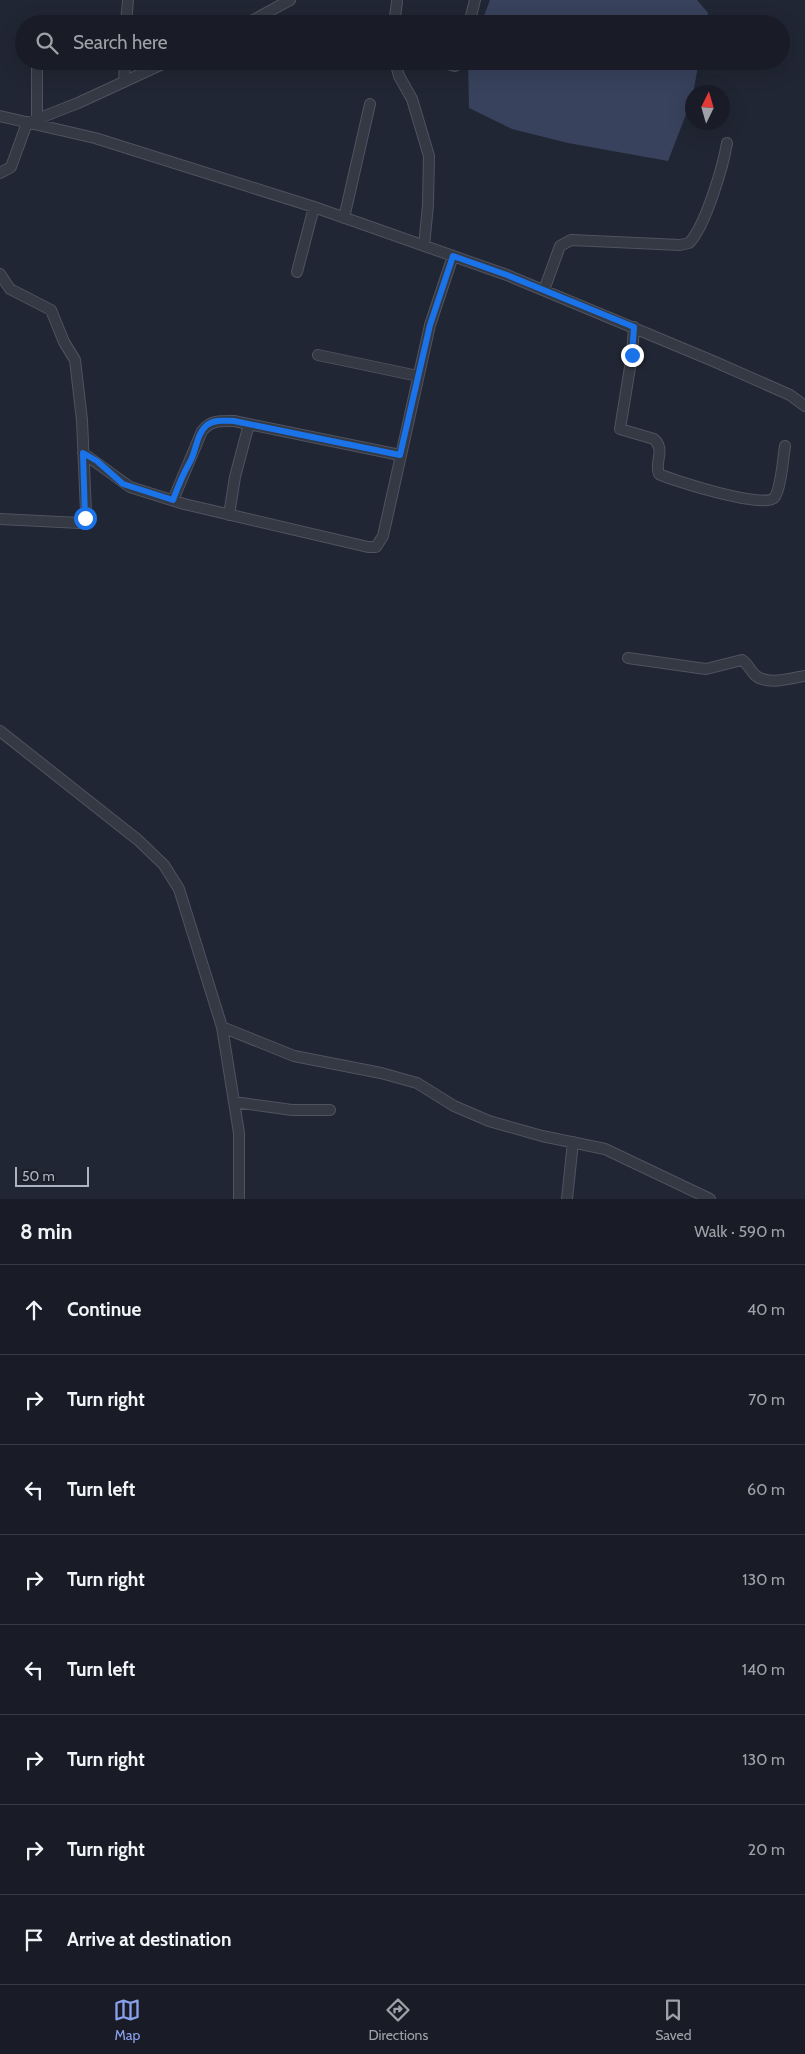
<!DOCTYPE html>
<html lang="en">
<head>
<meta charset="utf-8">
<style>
	:root { --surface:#191c27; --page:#22252f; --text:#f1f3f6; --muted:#9fa1a7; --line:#373a44; --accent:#89a0ec }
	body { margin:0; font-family:Cabin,sans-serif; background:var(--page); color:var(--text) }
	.compass { position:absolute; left:685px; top:85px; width:45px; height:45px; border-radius:50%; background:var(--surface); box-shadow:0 5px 20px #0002; rotate:5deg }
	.scale { position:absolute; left:15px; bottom:12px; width:74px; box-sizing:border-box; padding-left:5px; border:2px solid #aeb3c1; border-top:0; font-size:14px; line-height:18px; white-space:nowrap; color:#aeb3c1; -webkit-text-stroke:4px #1a1e29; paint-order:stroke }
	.stop { position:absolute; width:15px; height:15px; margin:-11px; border:4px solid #1a73e8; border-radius:50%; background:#fff }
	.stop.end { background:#1a73e8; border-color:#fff; box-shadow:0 1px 5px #0008 }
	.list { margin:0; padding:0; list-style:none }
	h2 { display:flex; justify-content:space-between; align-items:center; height:65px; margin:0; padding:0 20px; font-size:21px }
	h2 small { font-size:16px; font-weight:400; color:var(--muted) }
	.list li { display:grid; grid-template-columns:32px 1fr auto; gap:15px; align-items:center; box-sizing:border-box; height:90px; padding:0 20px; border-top:1px solid var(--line) }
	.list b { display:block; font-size:19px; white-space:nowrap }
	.list em { font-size:16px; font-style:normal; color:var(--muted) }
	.icon { flex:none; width:28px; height:28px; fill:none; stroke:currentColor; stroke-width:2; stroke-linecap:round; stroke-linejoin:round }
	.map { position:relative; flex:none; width:805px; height:1199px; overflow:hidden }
	.search { position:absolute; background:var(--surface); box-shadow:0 5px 20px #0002; left:15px; right:15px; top:15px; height:55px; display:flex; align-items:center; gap:12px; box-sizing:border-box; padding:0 18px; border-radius:28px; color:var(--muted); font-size:19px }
	.sheet { height:785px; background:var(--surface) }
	nav { display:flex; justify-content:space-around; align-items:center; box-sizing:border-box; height:70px; border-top:1px solid var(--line); background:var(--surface); font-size:14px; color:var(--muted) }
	nav a { display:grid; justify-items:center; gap:2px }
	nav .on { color:var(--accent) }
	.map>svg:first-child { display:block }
	.water { fill:#38425c }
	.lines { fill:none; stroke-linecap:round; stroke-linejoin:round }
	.minor-casing { stroke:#4f535f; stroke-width:12 }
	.minor { stroke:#343944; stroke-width:10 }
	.route { stroke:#1a73e8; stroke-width:6 }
</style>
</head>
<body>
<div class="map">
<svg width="805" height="1199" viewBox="0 0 805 1199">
	<rect width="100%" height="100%" fill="#212634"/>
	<path class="water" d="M490,0h207l11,13 -2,11h-225z
		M468,61h231l-7,38 -24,62 -100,-18 -56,-14 -43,-21z"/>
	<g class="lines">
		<defs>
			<path id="minor" d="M42,24v-1
				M126,24l2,-24
				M246,24l44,-24
				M394,24l3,-22
				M469,24l6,-24
				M37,61v57
				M395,61l4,15 13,23 17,57 -1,49 -4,41
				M437,61l18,5 5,-5
				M124,82l1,-21
				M0,116l95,22 219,69 193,68 206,86 77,34 15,11
				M0,173l11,-6 16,-44 51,-20 91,-42
				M344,218l26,-114
				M297,272l17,-65
				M0,274l10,15 41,21 13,32 11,18 7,60 4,92 -2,9 -4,2 -80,-4
				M544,290l16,-44 11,-6 109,5 9,-2c16,-16 34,-76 38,-100
				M634,327l-2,28 -12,74 34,10c12,11 0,23 5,35 15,7 105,35 115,24 7,-8 9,-40 11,-52
				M318,355l100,21
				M83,453l47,34 54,17 184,43h8l7,-11 47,-211 23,-69
				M173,500l29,-69c9,-11 18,-10 32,-10l166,34
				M229,515l6,-38 14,-53
				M628,658l78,11 36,-9c6,4 8,10 13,15 12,11 36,3 50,1
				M0,731l138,109 26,25 15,24 43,138 17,106v66
				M222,1027l72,29 87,17 36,10 37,23 35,15 53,15 63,13 105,50
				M234,1102l58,8h38
				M567,1199l6,-57"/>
		</defs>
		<use href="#minor" class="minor-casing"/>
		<use href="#minor" class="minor"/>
	</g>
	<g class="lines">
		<path class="route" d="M85,518l-2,-65 14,8 26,23 50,16c5,-14 10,-26 18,-40 5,-10 6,-27 16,-35 8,-6 19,-4 27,-4l166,34 30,-130 23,-69 54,19 127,52 -2,28"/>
	</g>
</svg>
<svg class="compass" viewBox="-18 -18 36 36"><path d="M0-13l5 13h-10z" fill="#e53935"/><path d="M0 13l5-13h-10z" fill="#9fa1a7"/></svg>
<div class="scale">50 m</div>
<div class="stop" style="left:85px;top:518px"></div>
<div class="stop end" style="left:632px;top:355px"></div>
<div class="search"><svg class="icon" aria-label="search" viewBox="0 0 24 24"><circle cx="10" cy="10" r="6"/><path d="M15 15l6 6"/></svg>Search here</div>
</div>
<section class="sheet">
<h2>8 min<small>Walk · 590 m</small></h2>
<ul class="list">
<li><svg class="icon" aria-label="ahead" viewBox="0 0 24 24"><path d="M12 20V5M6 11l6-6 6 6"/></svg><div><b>Continue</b></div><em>40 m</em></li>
<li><svg class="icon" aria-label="right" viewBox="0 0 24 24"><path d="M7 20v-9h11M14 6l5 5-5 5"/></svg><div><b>Turn right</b></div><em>70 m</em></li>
<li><svg class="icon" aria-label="left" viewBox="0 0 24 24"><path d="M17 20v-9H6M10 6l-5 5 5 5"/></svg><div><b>Turn left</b></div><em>60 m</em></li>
<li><svg class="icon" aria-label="right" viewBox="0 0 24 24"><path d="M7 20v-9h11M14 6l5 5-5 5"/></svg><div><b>Turn right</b></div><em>130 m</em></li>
<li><svg class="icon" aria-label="left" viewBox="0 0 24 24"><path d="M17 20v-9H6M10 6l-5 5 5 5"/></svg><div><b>Turn left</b></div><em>140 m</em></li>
<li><svg class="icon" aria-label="right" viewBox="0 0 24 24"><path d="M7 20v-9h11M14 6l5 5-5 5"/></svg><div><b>Turn right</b></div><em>130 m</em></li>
<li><svg class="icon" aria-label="right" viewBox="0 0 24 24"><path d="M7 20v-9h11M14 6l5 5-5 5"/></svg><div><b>Turn right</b></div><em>20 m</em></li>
<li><svg class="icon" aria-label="arrive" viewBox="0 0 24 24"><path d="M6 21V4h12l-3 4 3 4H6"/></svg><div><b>Arrive at destination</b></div></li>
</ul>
</section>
<nav>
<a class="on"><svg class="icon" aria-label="map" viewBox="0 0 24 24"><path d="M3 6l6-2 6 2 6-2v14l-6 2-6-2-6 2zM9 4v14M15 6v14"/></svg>Map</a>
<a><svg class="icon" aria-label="directions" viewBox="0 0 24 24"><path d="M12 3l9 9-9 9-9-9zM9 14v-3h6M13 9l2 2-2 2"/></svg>Directions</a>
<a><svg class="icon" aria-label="saved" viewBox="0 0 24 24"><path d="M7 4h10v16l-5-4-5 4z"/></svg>Saved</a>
</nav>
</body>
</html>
